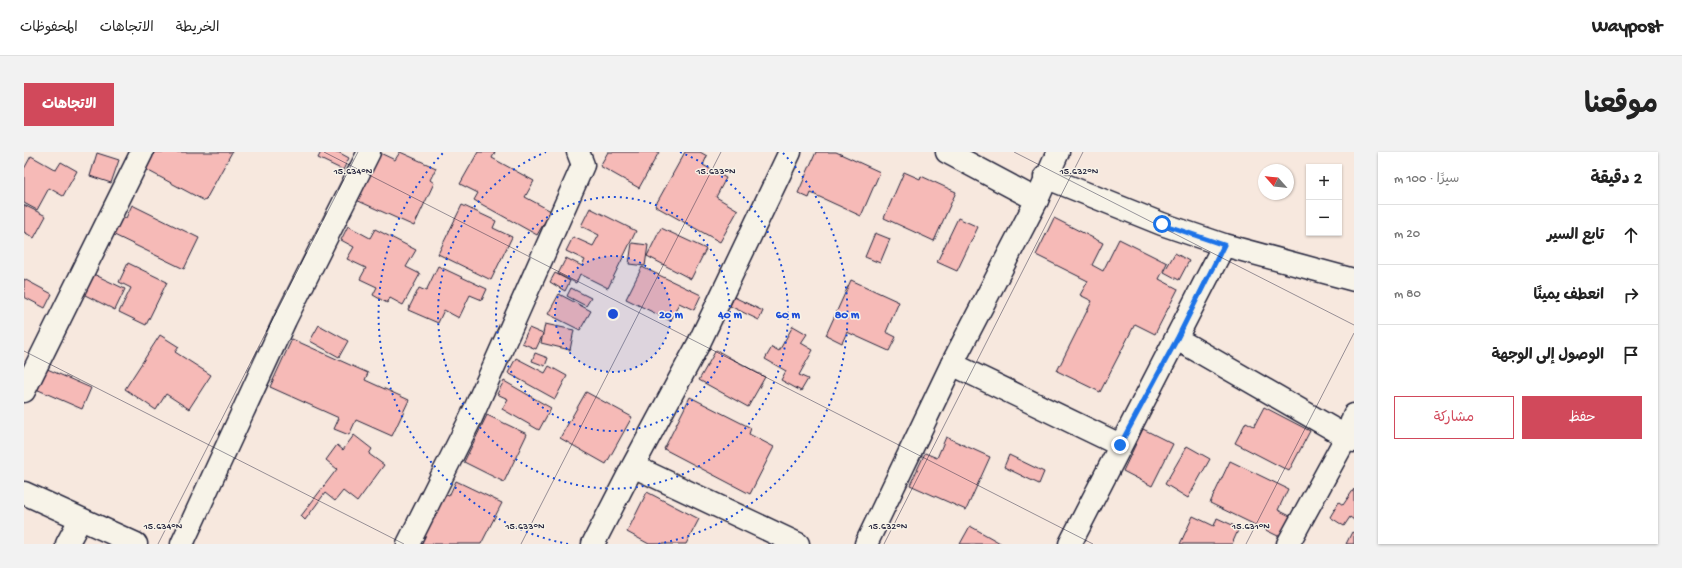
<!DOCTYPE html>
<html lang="ar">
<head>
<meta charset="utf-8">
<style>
	:root { --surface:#fff; --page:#f2f2f2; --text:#222; --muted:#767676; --line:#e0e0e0; --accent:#d1495b }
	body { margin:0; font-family:"Gochi Hand","Playpen Sans Arabic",sans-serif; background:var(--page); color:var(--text); direction:rtl }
	.controls { position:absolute; right:12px; top:12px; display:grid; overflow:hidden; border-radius:0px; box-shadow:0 1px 3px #0004 }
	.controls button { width:36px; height:36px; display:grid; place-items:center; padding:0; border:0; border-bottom:1px solid var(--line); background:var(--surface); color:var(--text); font:20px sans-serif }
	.compass { position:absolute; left:1234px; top:12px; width:36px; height:36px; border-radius:50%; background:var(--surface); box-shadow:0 1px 3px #0004; rotate:297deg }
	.stop { position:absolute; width:12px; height:12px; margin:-9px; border:3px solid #1a73e8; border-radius:50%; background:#fff }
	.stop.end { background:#1a73e8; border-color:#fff; box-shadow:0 1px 4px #0008 }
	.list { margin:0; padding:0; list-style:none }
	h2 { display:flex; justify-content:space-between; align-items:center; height:52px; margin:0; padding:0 16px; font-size:17px }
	h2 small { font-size:13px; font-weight:400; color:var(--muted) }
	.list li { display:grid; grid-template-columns:26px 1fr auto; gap:12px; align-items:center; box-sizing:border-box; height:60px; padding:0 16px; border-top:1px solid var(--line) }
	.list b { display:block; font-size:15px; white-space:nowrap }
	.list em { font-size:13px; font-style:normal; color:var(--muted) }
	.actions { display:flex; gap:8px; padding:12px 16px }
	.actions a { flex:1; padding:9px 0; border:1px solid var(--accent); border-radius:0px; text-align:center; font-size:14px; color:var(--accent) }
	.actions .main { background:var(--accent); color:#fff }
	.icon { flex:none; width:22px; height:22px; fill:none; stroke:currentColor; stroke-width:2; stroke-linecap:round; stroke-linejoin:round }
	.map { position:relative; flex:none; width:1330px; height:392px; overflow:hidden; direction:ltr; border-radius:0px }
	header { display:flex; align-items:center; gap:24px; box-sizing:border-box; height:56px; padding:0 20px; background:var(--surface); border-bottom:1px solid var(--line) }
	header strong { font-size:19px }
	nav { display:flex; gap:22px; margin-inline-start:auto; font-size:14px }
	.intro { display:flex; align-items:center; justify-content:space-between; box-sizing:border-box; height:96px; padding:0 24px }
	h1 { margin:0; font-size:28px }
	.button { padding:10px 18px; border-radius:0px; background:var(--accent); color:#fff; font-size:14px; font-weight:700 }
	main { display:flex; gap:24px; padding:0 24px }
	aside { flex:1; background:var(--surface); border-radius:0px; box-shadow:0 1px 3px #0004 }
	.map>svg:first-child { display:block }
	.building { fill:#f6bab7; stroke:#22223b }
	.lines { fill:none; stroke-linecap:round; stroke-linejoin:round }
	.street-casing { stroke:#22223b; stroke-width:25 }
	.secondary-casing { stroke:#22223b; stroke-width:25 }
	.street { stroke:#f7f3e8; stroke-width:22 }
	.secondary { stroke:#f7f3e8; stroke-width:22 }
	.route { stroke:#1a73e8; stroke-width:5 }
	.ticks { fill:none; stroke:#22223b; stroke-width:1; stroke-opacity:0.45 }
	.ring { fill:none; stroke:#1d4ed8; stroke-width:2; stroke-dasharray:2 4 }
	.ticks-label { font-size:10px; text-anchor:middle; fill:#22223b; stroke:#f7f3e8; stroke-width:3; stroke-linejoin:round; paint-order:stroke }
	.centre { fill:#1d4ed8; stroke:#f7f3e8; stroke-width:2 }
	.ring-label { font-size:12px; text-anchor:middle; font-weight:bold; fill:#1d4ed8; stroke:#f7f3e8; stroke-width:3; stroke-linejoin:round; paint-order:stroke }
</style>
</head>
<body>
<header>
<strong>Waypost</strong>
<nav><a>الخريطة</a><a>الاتجاهات</a><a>المحفوظات</a></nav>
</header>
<div class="intro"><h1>موقعنا</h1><a class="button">الاتجاهات</a></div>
<main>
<aside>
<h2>2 دقيقة<small>سيرًا · 100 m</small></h2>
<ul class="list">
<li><svg class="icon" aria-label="ahead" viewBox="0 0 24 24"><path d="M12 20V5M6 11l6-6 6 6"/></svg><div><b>تابع السير</b></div><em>20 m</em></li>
<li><svg class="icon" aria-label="right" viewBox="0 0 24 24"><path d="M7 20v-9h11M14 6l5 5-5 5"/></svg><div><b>انعطف يمينًا</b></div><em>80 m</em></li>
<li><svg class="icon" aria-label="arrive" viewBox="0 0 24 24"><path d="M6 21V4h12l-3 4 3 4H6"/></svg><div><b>الوصول إلى الوجهة</b></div></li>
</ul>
<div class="actions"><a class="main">حفظ</a><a>مشاركة</a></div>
</aside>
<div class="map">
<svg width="1330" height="392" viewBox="0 0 1330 392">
	<rect width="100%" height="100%" fill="#f7e8de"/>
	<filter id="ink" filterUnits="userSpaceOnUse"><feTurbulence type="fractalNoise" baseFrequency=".025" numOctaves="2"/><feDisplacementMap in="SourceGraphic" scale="8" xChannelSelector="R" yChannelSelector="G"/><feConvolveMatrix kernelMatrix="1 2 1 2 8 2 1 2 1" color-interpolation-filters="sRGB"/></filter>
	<g filter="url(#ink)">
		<path class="building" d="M128,0h80l-27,49 -62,-33z
			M297,0h17l11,6 -6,12 -25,-12z
			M354,0l17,8 5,-8 36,16 -6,12 4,3 -20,43 -60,-27z
			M454,0h17l-3,6 42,23 -9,16 26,14 -14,24 -63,-35 4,-7 -18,-9z
			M584,0h51l-20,36 -39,-22z
			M661,0h15l7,4 -4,9 23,13 -10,19 22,13 -18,32 -65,-36z
			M792,0h20l44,20 -19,44 -50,-23 -2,5 -11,-5z
			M73,1l22,7 -8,23 -21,-7z
			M7,4l25,14 5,-8 16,9 -14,25 -14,-8 -12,22 -13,-7v-34z
			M880,20l16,7 1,-3 35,16 -22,49 -50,-23z
			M0,53l22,11 -12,22 -10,-6z
			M108,53l67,33 -15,31 -80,-39 9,-18 13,6z
			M438,53l34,16 -3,7 19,9 -21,43 -53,-26z
			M566,56l46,23 -28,57 -28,-14 -4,9 -18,-9 8,-16 16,8 3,-6 -19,-9 7,-14 20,9 6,-11 -18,-9z
			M934,66l20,9 -21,44 -20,-9z
			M1030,66l49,25 -11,22 11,6 16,-32 48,24 -8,16 19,10 -23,45 -20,-10 -35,68 -43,-21 35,-70 -12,-6 8,-14 -52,-26z
			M324,74l22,12 5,-9 41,21 -10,17 14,7 -17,31 -13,-7 -3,5 -14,-8 4,-8 -17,-8 6,-11 -19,-9 7,-12 -13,-7z
			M637,76l45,21 -15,30 -44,-23z
			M851,81l15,6 -10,24 -15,-6z
			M608,91l16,2 -3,21 -16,-2z
			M1151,101l14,8 -10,19 -15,-8z
			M104,111l39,19 -21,43 -27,-13 12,-24 -12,-6z
			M414,114l49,23 -5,11 -12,-5 -11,23 -15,-8 -6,13 -30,-13 11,-22 7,3z
			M618,115l59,28 -7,15 -15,-7 -8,18 -45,-22z
			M63,119l38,18 -10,21 -38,-19z
			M531,121l15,8 -5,10 -15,-9z
			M0,127l28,15 -7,14 -21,-11z
			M827,128l48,22 -13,30 10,5 -7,14 -42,-19 -5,11 -16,-8z
			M547,136l20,10 -5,8 -19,-10z
			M535,142l32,17 -11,19 -32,-16z
			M710,145l29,14 -4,9 -29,-14z
			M521,172l29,6 -4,20 -29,-7z
			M295,173l29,16 -9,16 -29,-16z
			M769,174l14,8 -6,9 12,7 -14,25 9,4 -7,12 -20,-11 5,-9 -21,-12 7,-12 7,4z
			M505,176l14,6 -7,15 -14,-6z
			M136,183l19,12 -4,5 36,23 -22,34 -23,-15 -10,16 -31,-21z
			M268,187l76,34 -3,7 44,20 -17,36 -36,-16 -7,15 -15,-6 5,-11 -69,-31z
			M692,198l49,27 -17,30 -49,-27z
			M511,201l13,5 -3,8 -13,-5z
			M492,206l29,15 4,-7 18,10 -12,23 -47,-26z
			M21,216l46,20 -9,21 -46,-20z
			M480,229l47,27 -12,22 -37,-21 6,-10 -11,-5z
			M562,240l46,25 -26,47 -46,-26z
			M666,245l61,31 -2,6 25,13 -24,47 -86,-45z
			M1240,255l46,24 -21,40 -54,-28 11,-21 8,4z
			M463,263l40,19 -23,48 -40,-20z
			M1119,277l30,15 -21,42 -29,-15z
			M330,283l18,14 -3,5 15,11 -27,37 -14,-11 -8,10 -10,-8 -20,27 -4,-4 36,-47 -11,-9 11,-15 6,5z
			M922,285l44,20 -24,53 -56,-25 15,-32 12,5z
			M1163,294l23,13 -22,39 -23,-14z
			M985,303l35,17 -5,12 -35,-17z
			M1206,309l58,28 -10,21 12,6 -10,21 -70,-34z
			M432,329l46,22 -21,41h-62l24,-50 6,2z
			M1330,337v31l-4,-3 -6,9 -14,-9 9,-15 4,3z
			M623,340l52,27 -13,25h-37l-22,-12z
			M1169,364l21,10 3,-8 22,10 -7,16h-52z
			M946,374l32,18h-42z
			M1328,380l2,1v11h-8z"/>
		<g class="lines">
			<defs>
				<path id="street" d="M923,0l90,48
					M1021,25l117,47 62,21 130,35
					M1153,187l177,102
					M928,212l168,81
					M0,239l118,-239
					M609,314l165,78
					M43,392l13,-24
					M158,392l103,-224 84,-168
					M384,392l63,-126 112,-253 -5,-13
					M569,392l40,-78 66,-123 91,-191
					M1046,392l154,-299
					M1264,392l59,-108 7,-21"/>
				<path id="secondary" d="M0,341l112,51
					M842,392l86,-180 85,-164 21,-48"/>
			</defs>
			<use href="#street" class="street-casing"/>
			<use href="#secondary" class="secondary-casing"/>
			<use href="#street" class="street"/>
			<use href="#secondary" class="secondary"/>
		</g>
	</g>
	<g class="lines" filter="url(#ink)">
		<path class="route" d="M1096,293l57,-106 47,-94 -62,-21"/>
	</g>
	<path class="ticks" d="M300,0l769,392M990,0l340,173M0,199l380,193M134,392l200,-392M497,392l200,-392M860,392l199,-392M1222,392l108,-211"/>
	<circle cx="589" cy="162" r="58" fill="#1d4ed8" fill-opacity=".12"/>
	<g class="ring">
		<circle cx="589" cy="162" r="58"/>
		<circle cx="589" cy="162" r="117"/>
		<path d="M656 0A175 175 0 1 1 522 0"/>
		<path d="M544 392A234 234 0 0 1 419 1M759 1A234 234 0 0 1 634 392"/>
	</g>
	<g class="ticks-label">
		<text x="329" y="22">15.634°N</text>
		<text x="692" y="22">15.633°N</text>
		<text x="1055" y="22">15.632°N</text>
		<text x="139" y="377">15.634°N</text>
		<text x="501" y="377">15.633°N</text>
		<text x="864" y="377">15.632°N</text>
		<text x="1227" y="377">15.631°N</text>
	</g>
	<circle cx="589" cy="162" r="6" class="centre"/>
	<g class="ring-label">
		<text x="647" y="166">20 m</text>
		<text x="706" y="166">40 m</text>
		<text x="764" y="166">60 m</text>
		<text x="823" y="166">80 m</text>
	</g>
</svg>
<div class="controls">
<button>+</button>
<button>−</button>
</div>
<svg class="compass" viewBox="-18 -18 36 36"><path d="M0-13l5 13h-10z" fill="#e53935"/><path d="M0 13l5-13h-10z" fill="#767676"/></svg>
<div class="stop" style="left:1138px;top:72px"></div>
<div class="stop end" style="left:1096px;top:293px"></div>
</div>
</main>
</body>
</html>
